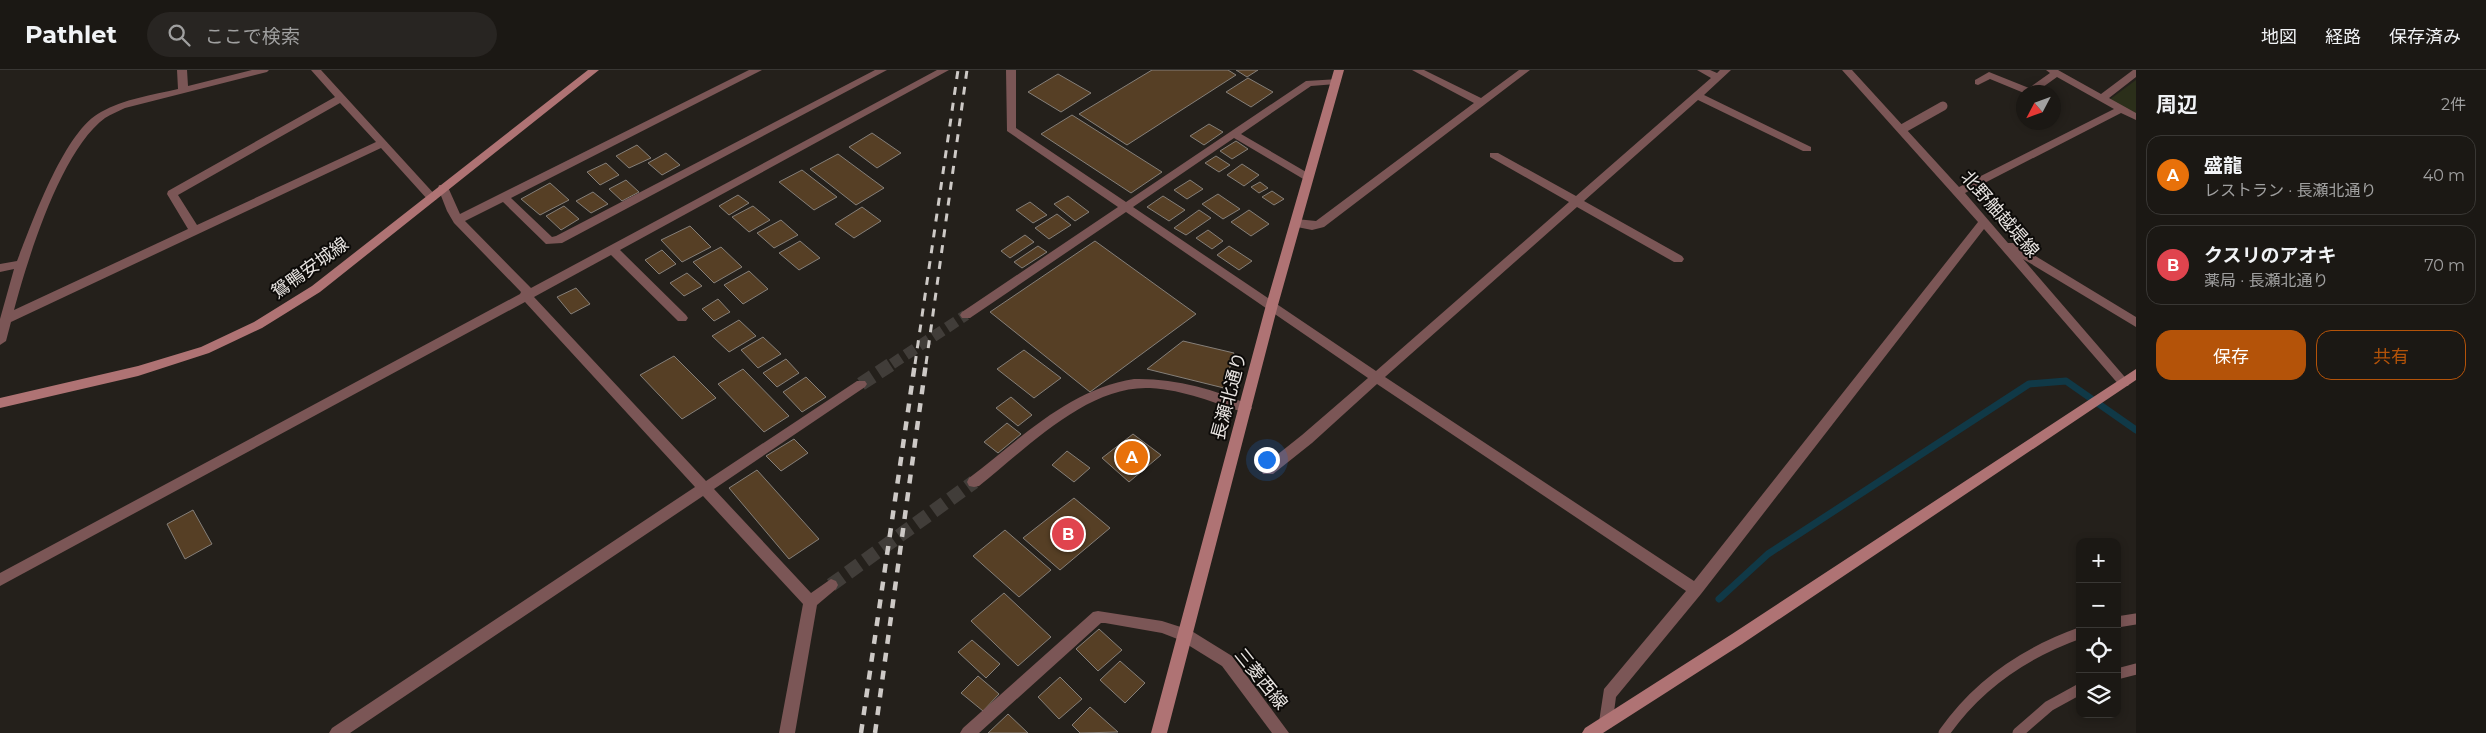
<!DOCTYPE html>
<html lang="ja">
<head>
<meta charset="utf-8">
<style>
	:root { --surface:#1b1814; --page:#282522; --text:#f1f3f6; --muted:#a0a0a0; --line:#393734; --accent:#b45309 }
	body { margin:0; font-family:Montserrat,"Noto Sans JP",sans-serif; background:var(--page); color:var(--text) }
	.controls { position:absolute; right:15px; bottom:15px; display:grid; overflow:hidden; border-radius:10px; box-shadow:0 2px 8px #0003 }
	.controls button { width:45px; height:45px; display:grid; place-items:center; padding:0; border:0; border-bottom:1px solid var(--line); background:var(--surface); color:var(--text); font:25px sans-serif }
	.compass { position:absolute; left:2016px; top:15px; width:45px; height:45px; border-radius:50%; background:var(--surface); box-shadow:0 2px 8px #0003; rotate:229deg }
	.you { position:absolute; left:1266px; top:389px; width:18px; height:18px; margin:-12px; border:4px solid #fff; border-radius:50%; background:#1a73e8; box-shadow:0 0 0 8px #1a73e833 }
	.badge { display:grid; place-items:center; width:32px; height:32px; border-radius:50%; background:var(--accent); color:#fff; font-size:16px; font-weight:700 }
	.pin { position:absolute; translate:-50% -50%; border:2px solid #fff; box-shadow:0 1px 5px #0006 }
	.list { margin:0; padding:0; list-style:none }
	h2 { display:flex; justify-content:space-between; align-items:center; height:65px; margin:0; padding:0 20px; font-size:21px }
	h2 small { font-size:16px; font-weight:400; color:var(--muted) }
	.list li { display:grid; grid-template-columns:32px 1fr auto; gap:15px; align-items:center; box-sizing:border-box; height:80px; margin:0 10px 10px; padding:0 10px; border:1px solid var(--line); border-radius:15px }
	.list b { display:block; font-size:19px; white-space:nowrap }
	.list p { margin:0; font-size:16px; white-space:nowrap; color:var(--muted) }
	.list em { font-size:16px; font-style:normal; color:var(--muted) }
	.actions { display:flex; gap:10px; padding:15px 20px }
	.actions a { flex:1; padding:11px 0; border:1px solid var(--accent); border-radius:15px; text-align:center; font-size:18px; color:var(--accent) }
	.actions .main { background:var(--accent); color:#fff }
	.icon { flex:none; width:28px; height:28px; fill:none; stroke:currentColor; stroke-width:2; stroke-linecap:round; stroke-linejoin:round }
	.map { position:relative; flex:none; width:2136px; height:663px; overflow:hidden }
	header { display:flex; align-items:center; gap:30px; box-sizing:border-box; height:70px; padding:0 25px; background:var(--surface); border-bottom:1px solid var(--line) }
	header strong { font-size:24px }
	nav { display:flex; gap:28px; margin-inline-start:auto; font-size:18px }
	.search { width:350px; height:45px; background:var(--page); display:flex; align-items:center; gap:12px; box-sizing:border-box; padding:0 18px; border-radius:28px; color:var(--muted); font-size:19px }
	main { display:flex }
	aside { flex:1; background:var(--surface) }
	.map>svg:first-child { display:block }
	.green { fill:#2b2f1a }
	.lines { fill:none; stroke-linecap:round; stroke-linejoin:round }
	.stream { stroke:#103947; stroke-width:7 }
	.building { fill:#563f25; stroke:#857f79 }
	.street-tunnel-far1 { stroke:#413d39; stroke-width:11; stroke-dasharray:11 5.5; stroke-linecap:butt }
	.street-tunnel { stroke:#413d39; stroke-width:14; stroke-dasharray:14 7; stroke-linecap:butt }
	.lane-far1 { stroke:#7b5656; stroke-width:9 }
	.lane { stroke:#7b5656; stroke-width:11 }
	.street { fill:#7b5656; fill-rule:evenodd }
	.secondary { fill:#af7374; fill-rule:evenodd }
	.rail-far1 { stroke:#cdc9c6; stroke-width:3; stroke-dasharray:8 8; stroke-linecap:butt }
	.rail { stroke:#cdc9c6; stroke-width:4.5; stroke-dasharray:9 9; stroke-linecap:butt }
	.labels { text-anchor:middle; stroke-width:4; stroke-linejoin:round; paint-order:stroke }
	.street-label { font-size:18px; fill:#e8e4e1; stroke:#0c0a08 }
</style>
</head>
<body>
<header>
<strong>Pathlet</strong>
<div class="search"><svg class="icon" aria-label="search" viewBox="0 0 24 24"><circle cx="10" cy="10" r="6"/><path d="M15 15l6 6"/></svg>ここで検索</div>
<nav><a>地図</a><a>経路</a><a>保存済み</a></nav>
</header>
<main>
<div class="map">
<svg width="2136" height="663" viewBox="0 0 2136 663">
	<rect width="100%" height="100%" fill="#24201b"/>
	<path class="green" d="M2136,10v34l-27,-14z"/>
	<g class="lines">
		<path class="stream" d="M1719,529l49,-45 261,-170 37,-3 70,49"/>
	</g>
	<path class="building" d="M1152,0h76l8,5 -109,70 -48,-31z
		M1236,0h22l-11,7z
		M1058,4l33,19 -30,19 -33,-20z
		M1248,8l25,14 -22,15 -25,-15z
		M1072,45l90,57 -31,21 -90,-59z
		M1209,54l14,8 -19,13 -14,-9z
		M872,63l29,20 -24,15 -28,-21z
		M1236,71l12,8 -16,10 -12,-8z
		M637,75l14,13 -22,10 -13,-12z
		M666,83l14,12 -18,10 -14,-12z
		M838,84l46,34 -28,17 -46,-36z
		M1216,86l14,9 -11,7 -14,-9z
		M606,93l13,12 -19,10 -13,-13z
		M1242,94l17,11 -15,11 -17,-11z
		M802,100l35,27 -23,13 -35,-28z
		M626,110l13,12 -17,9 -13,-12z
		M1190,110l13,9 -16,10 -13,-9z
		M1260,112l8,6 -9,5 -8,-6z
		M550,113l19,17 -29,15 -19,-16z
		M1272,121l12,8 -10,6 -12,-8z
		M593,122l15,12 -17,9 -15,-12z
		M1218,124l22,15 -17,10 -21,-15z
		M738,125l11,8 -20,12 -10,-9z
		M1068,126l21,16 -14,9 -21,-17z
		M1163,126l22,14 -16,11 -22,-14z
		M1030,132l17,13 -14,8 -17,-13z
		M564,136l15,13 -18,11 -15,-14z
		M753,136l17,14 -21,12 -17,-15z
		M862,137l19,14 -27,17 -19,-14z
		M1199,140l12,8 -25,17 -12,-7z
		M1249,140l20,14 -18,12 -20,-14z
		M1057,144l14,11 -22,14 -14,-11z
		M781,150l17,15 -24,13 -17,-15z
		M690,156l21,21 -29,15 -21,-22z
		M1208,160l15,11 -11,8 -16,-11z
		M1025,165l9,7 -24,16 -9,-7z
		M800,171l20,17 -21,12 -20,-17z
		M1095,171l101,73 -106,78 -100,-80z
		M1038,176l9,6 -25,16 -8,-6z
		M1229,176l23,15 -13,9 -22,-15z
		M721,177l21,20 -28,16 -21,-21z
		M662,180l14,14 -17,10 -14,-14z
		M749,201l19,18 -25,15 -19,-19z
		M687,203l15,13 -18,10 -14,-13z
		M576,218l14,16 -19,10 -14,-17z
		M718,229l12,13 -16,9 -12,-12z
		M739,250l17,16 -27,16 -17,-16z
		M763,267l18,17 -23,14 -17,-18z
		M1183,271l51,12 -10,35 -77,-19z
		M1024,280l37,28 -27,20 -37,-29z
		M674,286l42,42 -34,21 -42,-44z
		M786,289l13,14 -22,14 -14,-14z
		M743,299l46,47 -25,16 -46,-48z
		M806,307l20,20 -24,15 -19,-20z
		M1011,327l21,18 -14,11 -22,-18z
		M1007,353l14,11 -23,19 -14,-11z
		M1133,364l28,21 -32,27 -27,-24z
		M794,369l14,14 -27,18 -15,-15z
		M1067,381l23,17 -16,14 -22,-17z
		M757,400l62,69 -30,20 -60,-71z
		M1074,428l36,30 -50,42 -37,-32z
		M193,440l19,34 -27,15 -18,-35z
		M1005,460l46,40 -32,27 -46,-41z
		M1004,523l47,44 -33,29 -47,-45z
		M1099,559l23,21 -24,21 -22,-22z
		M972,570l28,24 -14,14 -28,-26z
		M1120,591l25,22 -20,20 -25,-23z
		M978,606l21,18 -16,17 -22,-18z
		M1060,607l22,22 -23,20 -21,-22z
		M1090,637l28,25 -38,1 -8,-8z
		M1008,644l20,19h-40z"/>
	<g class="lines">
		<path class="street-tunnel-far1" d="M892,294l74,-49"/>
		<path class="street-tunnel" d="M861,314l32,-21
			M831,515l143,-103"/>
		<path class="lane-far1" d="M1902,59l41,-23"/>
		<path class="lane" d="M2117,552l19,-3
			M2117,604l19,-5
			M1944,663c34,-49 80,-80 136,-100
			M2018,663l31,-27 31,-17"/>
		<path class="street" d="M177,0h10l1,16 64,-16h17l-2,2 -142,36c-6,3 -14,6 -20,10 -44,32 -77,140 -91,192l174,-81 -21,-35 1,-3 167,-94 -24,-27h10l116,127 -1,3h-8l-47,-52 -370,174 -5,19 -6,4v-26l14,-50 -14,3v-8l17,-3c15,-38 47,-130 84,-149 23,-13 51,-17 77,-23zM340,33l36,39 -179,83 -19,-30z
			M749,0h13l-251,128 41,39 4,-1 319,-166h12l-325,173 -16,1 -43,-42 -38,19 66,67 406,-218h12l-329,180 66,65 2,3 -2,3h-8l-67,-66 -77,42 172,184 151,-100h8l2,3 -2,3 -151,102 97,104 20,-14 5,2 2,4 -2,4 -19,16 -22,128h-16l24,-129 -100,-108 -353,237h-21l3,-5 363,-241 -170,-185 -525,284v-13l520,-279 1,-2 -67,-69 -7,-12 -9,-23 1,-3h8l13,29z
			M1006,0h10v58l110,74 180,-121 33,-2 2,2 -5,3 -25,2 -70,48 72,42v4h-8l-71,-42 -101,69 243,164 193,-169 -79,-45v-4h8l78,43 135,-118 -14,-8h13l7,3 3,-3h11l-27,25 107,52v4h-8l-105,-51 -114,101 98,55 2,3 -2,3h-8l-97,-55 -192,170 309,204 284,-359 -136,-152h10l107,117 155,-78 -57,-32 -21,15 -12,1 -34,-14 -12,6 -3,-1v-4l14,-8 40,16 21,-15 -4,-3h12l43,24 32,-24h3v7l-27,21 27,15v7l-15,-7 -156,80 43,50h6l122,74v10l-113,-68 107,124 -2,3h-8l-136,-157 -283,365 -85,103 -4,30 -5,2 -5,-2 -3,-5 5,-33 82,-98 -309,-207 -65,59 -39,31h-10l-2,-4 2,-4 39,-31 66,-57 -242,-166 -156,106h-8l-2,-3 2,-3 156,-105 -111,-76z
			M1412,0h12l57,28 38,-28h11l-206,157 -12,3 -20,-4 -1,-3 5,-4 20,2 158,-118z
			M1134,309c41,-1 79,10 116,26l2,3 -2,3 -4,2c-32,-10 -61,-23 -96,-25 -63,-3 -124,61 -171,98l-5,1 -5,-1 -2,-4 2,-4c50,-38 100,-89 165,-99z
			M1098,541l64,10 28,9 42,26 57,77h-17l-50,-67 -42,-26 -18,-7 -57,-10h-4l-122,110h-19l3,-5 130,-116z"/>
		<path class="secondary" d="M588,0h11l-279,222 -58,36 -53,25 -71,23 -138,32v-10l138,-32 63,-19 53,-25 58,-36z
			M1334,0h10l-66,235 -111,428h-16l115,-428z
			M2136,299v11l-394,264 -139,89h-21l3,-5 147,-94z"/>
		<path class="rail-far1" d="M915,294l43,-294
			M926,294l41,-294"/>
		<path class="rail" d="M861,663l54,-370
			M875,663l51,-370"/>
	</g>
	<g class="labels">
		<g class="street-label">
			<text transform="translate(2000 144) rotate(49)" y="6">北野舳越堤線</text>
			<text transform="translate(310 198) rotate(-36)" y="6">鴛鴨安城線</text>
			<text transform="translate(1229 326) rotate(-75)" y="6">長瀬北通り</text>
			<text transform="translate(1261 609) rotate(51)" y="6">三菱西線</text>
		</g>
	</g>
</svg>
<div class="controls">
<button>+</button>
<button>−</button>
<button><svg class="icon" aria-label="locate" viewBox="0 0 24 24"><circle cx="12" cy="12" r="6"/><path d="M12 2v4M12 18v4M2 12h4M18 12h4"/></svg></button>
<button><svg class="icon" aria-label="layers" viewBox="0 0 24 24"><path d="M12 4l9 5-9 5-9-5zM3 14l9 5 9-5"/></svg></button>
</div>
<svg class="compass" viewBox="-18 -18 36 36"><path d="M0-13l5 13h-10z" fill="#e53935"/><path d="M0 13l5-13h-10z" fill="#a0a0a0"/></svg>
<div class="you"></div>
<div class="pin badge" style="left:1132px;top:387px;background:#e8710a">A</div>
<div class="pin badge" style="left:1068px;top:464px;background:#e0444e">B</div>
</div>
<aside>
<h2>周辺<small>2件</small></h2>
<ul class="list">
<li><span class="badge" style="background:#e8710a">A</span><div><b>盛龍</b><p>レストラン · 長瀬北通り</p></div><em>40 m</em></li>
<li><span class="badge" style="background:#e0444e">B</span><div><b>クスリのアオキ</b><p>薬局 · 長瀬北通り</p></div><em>70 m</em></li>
</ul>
<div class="actions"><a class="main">保存</a><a>共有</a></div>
</aside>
</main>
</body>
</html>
